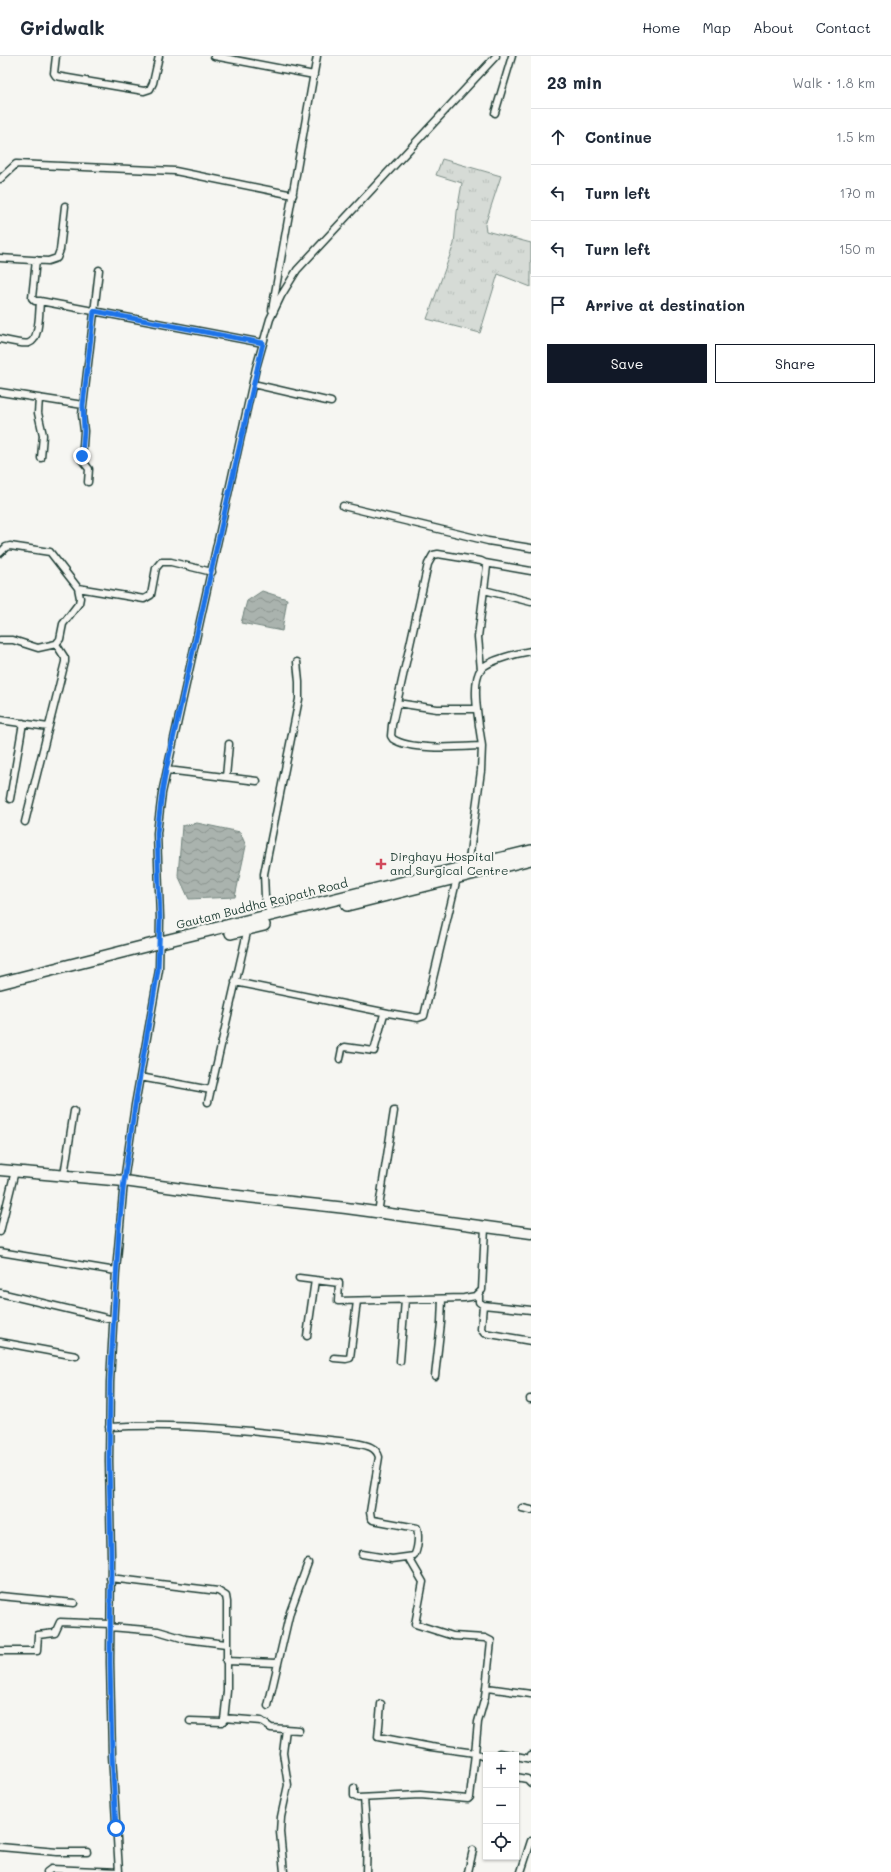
<!DOCTYPE html>
<html lang="en">
<head>
<meta charset="utf-8">
<style>
	:root { --surface:#fff; --page:#f2f2f3; --text:#1f2937; --muted:#747a83; --line:#e0e1e3; --accent:#111827 }
	body { margin:0; font-family:Mali,sans-serif; background:var(--page); color:var(--text) }
	.controls { position:absolute; right:12px; bottom:12px; display:grid; overflow:hidden; border-radius:0px; box-shadow:0 1px 3px #0004 }
	.controls button { width:36px; height:36px; display:grid; place-items:center; padding:0; border:0; border-bottom:1px solid var(--line); background:var(--surface); color:var(--text); font:20px sans-serif }
	.stop { position:absolute; width:12px; height:12px; margin:-9px; border:3px solid #1a73e8; border-radius:50%; background:#fff }
	.stop.end { background:#1a73e8; border-color:#fff; box-shadow:0 1px 4px #0008 }
	.list { margin:0; padding:0; list-style:none }
	h2 { display:flex; justify-content:space-between; align-items:center; height:52px; margin:0; padding:0 16px; font-size:17px }
	h2 small { font-size:13px; font-weight:400; color:var(--muted) }
	.list li { display:grid; grid-template-columns:26px 1fr auto; gap:12px; align-items:center; box-sizing:border-box; height:56px; padding:0 16px; border-top:1px solid var(--line) }
	.list b { display:block; font-size:15px; white-space:nowrap }
	.list em { font-size:13px; font-style:normal; color:var(--muted) }
	.actions { display:flex; gap:8px; padding:12px 16px }
	.actions a { flex:1; padding:9px 0; border:1px solid var(--accent); border-radius:0px; text-align:center; font-size:14px; color:var(--accent) }
	.actions .main { background:var(--accent); color:#fff }
	.icon { flex:none; width:22px; height:22px; fill:none; stroke:currentColor; stroke-width:2; stroke-linecap:round; stroke-linejoin:round }
	.map { position:relative; flex:none; width:531px; height:1816px; overflow:hidden }
	header { display:flex; align-items:center; gap:24px; box-sizing:border-box; height:56px; padding:0 20px; background:var(--surface); border-bottom:1px solid var(--line) }
	header strong { font-size:19px }
	nav { display:flex; gap:22px; margin-inline-start:auto; font-size:14px }
	main { display:flex }
	aside { flex:1; background:var(--surface) }
	.map>svg:first-child { display:block }
	.grass { fill:url(#grass-tufts); stroke:#7a8c85 }
	.water { fill:url(#water-waves); stroke:#72847d }
	.lines { fill:none; stroke-linecap:round; stroke-linejoin:round }
	.minor-casing { stroke:#1f3d34; stroke-width:9 }
	.primary-casing { stroke:#1f3d34; stroke-width:13 }
	.trunk-casing { stroke:#1f3d34; stroke-width:14 }
	.minor { stroke:#f6f6f2; stroke-width:6 }
	.primary { stroke:#f6f6f2; stroke-width:10 }
	.trunk { stroke:#f6f6f2; stroke-width:11 }
	.route { stroke:#1a73e8; stroke-width:5 }
	.poi-dot { fill:#d1495b; stroke:#f6f6f2; stroke-width:1.5 }
	.labels { text-anchor:middle; stroke-width:4; stroke-linejoin:round; paint-order:stroke }
	.poi-label { font-size:12px; fill:#1f3d34; stroke:#f6f6f2; text-anchor:start }
	.street-label { font-size:12px; fill:#1f3d34; stroke:#f6f6f2 }
</style>
</head>
<body>
<header>
<strong>Gridwalk</strong>
<nav><a>Home</a><a>Map</a><a>About</a><a>Contact</a></nav>
</header>
<main>
<div class="map">
<svg width="531" height="1816" viewBox="0 0 531 1816">
	<defs>
		<pattern id="grass-tufts" width="24" height="20" patternUnits="userSpaceOnUse"><rect width="24" height="20" fill="#d6dbd6"/><path d="M3 7l-1-3M5 7V3M7 7l1-3M15 17l-1-3M17 17v-4M19 17l1-3" fill="none" stroke="#b7bdb8"/></pattern>
		<pattern id="water-waves" width="16" height="10" patternUnits="userSpaceOnUse"><rect width="16" height="10" fill="#aab3ae"/><path d="M0 5q4-4 8 0t8 0" fill="none" stroke="#8a938e"/></pattern>
	</defs>
	<rect width="100%" height="100%" fill="#f6f6f2"/>
	<filter id="ink" filterUnits="userSpaceOnUse"><feTurbulence type="fractalNoise" baseFrequency=".025" numOctaves="2"/><feDisplacementMap in="SourceGraphic" scale="8" xChannelSelector="R" yChannelSelector="G"/><feConvolveMatrix kernelMatrix="1 2 1 2 8 2 1 2 1" color-interpolation-filters="sRGB"/></filter>
	<g filter="url(#ink)">
		<path class="grass" d="M442,103l59,17 -16,49 1,6 45,12v44l-33,-13 -18,59 -53,-14 27,-75 3,-32 5,-29 -26,-8z"/>
		<path class="water" d="M262,535l25,8 -5,32 -41,-8 6,-22z
			M197,767l43,9 6,14 -11,51 -46,2 -11,-24 4,-49z"/>
		<g class="lines">
			<defs>
				<path id="minor" d="M56,0l-2,17 2,3 88,15 6,-2 3,-6 6,-27
					M214,0l100,19
					M495,57l17,-57
					M0,123l16,-15 159,7 118,24
					M0,202l48,3 9,-3 3,-8 5,-44
					M36,204l-4,38 3,3h5
					M272,254l45,-254
					M0,283c6,1 23,6 29,4 11,-3 10,-32 11,-42l223,42
					M253,328l78,18
					M0,336l83,13
					M39,342l-1,15 5,22 -2,23
					M88,426l1,-13 -7,-9 2,-29 -2,-16 17,-145
					M343,450l145,35 43,7
					M0,497l6,-6 4,-1 40,6 28,36 2,10 -1,5 -16,21 -3,15 -4,5 -18,4 -25,-8h-13
					M485,507l46,8
					M78,532l66,11 7,-4 5,-27 5,-6h10l41,10
					M484,534l47,12
					M481,614l-3,-33 9,-71 -2,-3 -4,-2 -43,-7 -5,1 -5,9 -36,161 -1,11 2,3c18,12 67,8 89,7 -2,-17 -12,-64 -1,-77 8,-9 38,-16 50,-18
					M397,647l40,6h40
					M0,664l48,7
					M167,714l90,11
					M226,721l3,-33
					M10,743l13,-76
					M25,766l40,-160v-4l-9,-14
					M468,811l13,-96 1,-25
					M271,860l-6,-19 -1,-23 35,-175v-17l-2,-20
					M235,926l153,31
					M340,1003l2,-10 3,-2 29,4 10,-37 4,-1 30,5 6,-2 33,-138
					M140,1021l71,13
					M208,1046l40,-174
					M64,1119l10,-64
					M378,1157l16,-102
					M0,1176l15,-61
					M0,1196l116,19
					M299,1222l40,5 -1,18 126,-3 12,-2 6,-6 3,-63
					M0,1237l114,27
					M479,1239v7l4,3 48,5
					M483,1249l-2,24 3,4 47,8
					M307,1280l8,-56
					M0,1286l76,14
					M334,1302l12,1 4,-1 7,-57
					M400,1305l5,-61
					M435,1320l6,-53 1,-24
					M530,1343h1
					M109,1371c83,-5 164,6 246,16 10,2 21,3 24,14l-9,55 1,6 2,2 44,8c2,8 1,21 -3,28l-22,3 -30,-5
					M522,1452l9,2
					M110,1522l108,13 8,5 1,6v89l-3,29 -2,2 -32,-1
					M0,1540l74,7
					M110,1571l48,4 27,8 41,5
					M0,1595h37l1,-16 17,-2 5,-11 50,2
					M226,1605l51,2
					M487,1632l44,6
					M381,1648l-3,33 53,10 44,6 3,-31 7,-25 6,-56 -6,-3 -32,-2 -38,-12 8,-42 -14,-24
					M268,1650l22,-94 18,-49
					M224,1662l37,3 10,7 28,2
					M498,1699l1,-2 13,2
					M516,1700l15,3v-4
					M516,1721l11,2 4,4
					M354,1732v8l4,2 62,-3 48,4 2,-2 5,-44 11,5
					M364,1742l3,40 -1,34
					M0,1791l57,5h30
					M47,1816l4,-3 68,3
					M119,1816l-7,-117 -2,-93 1,-106 -2,-95 1,-79 6,-111 8,-90 11,-76 24,-135 1,-52 -3,-85 5,-40 94,-425 14,-49 11,-23 16,-26 199,-214
					M284,1816l-4,-40 1,-15 7,-32 -5,-32 3,-24
					M468,1816l5,-22
					M521,1816l10,-31"/>
				<path id="primary" d="M0,1114l124,11 87,12 135,15 185,25"/>
				<path id="trunk" d="M347,849l184,-46
					M231,877l33,-8
					M0,927l161,-41 370,-91"/>
			</defs>
			<use href="#minor" class="minor-casing"/>
			<use href="#primary" class="primary-casing"/>
			<use href="#trunk" class="trunk-casing"/>
			<use href="#minor" class="minor"/>
			<use href="#primary" class="primary"/>
			<use href="#trunk" class="trunk"/>
		</g>
	</g>
	<g class="lines" filter="url(#ink)">
		<path class="route" d="M82,400l2,-25 -1,-26 11,-94 169,32 -97,427 -4,23 -5,40 3,85 -2,52 -23,135 -11,76 -5,47 -9,154 -1,79 2,95 -1,106 2,93 4,73"/>
	</g>
	<path class="poi-dot" d="M379 802h4v4h4v4h-4v4h-4v-4h-4v-4h4z"/>
	<g class="labels">
		<g class="poi-label">
			<text x="390" y="805">Dirghayu Hospital<tspan x="390" dy="14">and Surgical Centre</tspan></text>
		</g>
		<g class="street-label">
			<text transform="translate(262 848) rotate(-14)" y="4">Gautam Buddha Rajpath Road</text>
		</g>
	</g>
</svg>
<div class="controls">
<button>+</button>
<button>−</button>
<button><svg class="icon" aria-label="locate" viewBox="0 0 24 24"><circle cx="12" cy="12" r="6"/><path d="M12 2v4M12 18v4M2 12h4M18 12h4"/></svg></button>
</div>
<div class="stop" style="left:116px;top:1772px"></div>
<div class="stop end" style="left:82px;top:400px"></div>
</div>
<aside>
<h2>23 min<small>Walk · 1.8 km</small></h2>
<ul class="list">
<li><svg class="icon" aria-label="ahead" viewBox="0 0 24 24"><path d="M12 20V5M6 11l6-6 6 6"/></svg><div><b>Continue</b></div><em>1.5 km</em></li>
<li><svg class="icon" aria-label="left" viewBox="0 0 24 24"><path d="M17 20v-9H6M10 6l-5 5 5 5"/></svg><div><b>Turn left</b></div><em>170 m</em></li>
<li><svg class="icon" aria-label="left" viewBox="0 0 24 24"><path d="M17 20v-9H6M10 6l-5 5 5 5"/></svg><div><b>Turn left</b></div><em>150 m</em></li>
<li><svg class="icon" aria-label="arrive" viewBox="0 0 24 24"><path d="M6 21V4h12l-3 4 3 4H6"/></svg><div><b>Arrive at destination</b></div></li>
</ul>
<div class="actions"><a class="main">Save</a><a>Share</a></div>
</aside>
</main>
</body>
</html>
